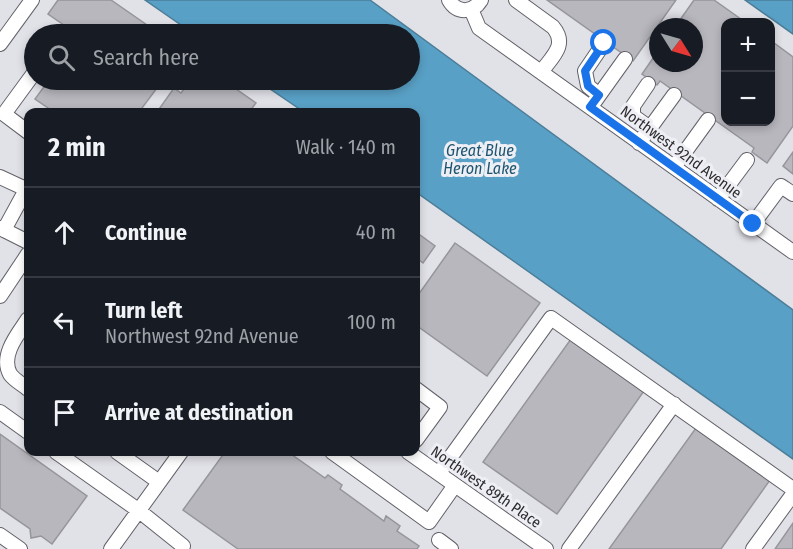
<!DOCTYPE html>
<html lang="en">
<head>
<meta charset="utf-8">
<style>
	:root { --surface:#171b24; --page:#242831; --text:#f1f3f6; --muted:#9ea1a6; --line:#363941 }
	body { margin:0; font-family:"Fira Sans Condensed",sans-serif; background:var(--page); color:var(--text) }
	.controls { position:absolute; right:18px; top:18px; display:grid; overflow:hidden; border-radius:12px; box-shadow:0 3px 9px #0003 }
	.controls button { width:54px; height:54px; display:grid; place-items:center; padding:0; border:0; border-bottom:2px solid var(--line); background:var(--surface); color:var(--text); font:30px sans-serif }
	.compass { position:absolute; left:649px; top:18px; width:54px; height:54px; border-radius:50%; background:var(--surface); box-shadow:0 3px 9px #0003; rotate:127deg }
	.stop { position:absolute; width:18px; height:18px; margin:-14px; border:4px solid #1a73e8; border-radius:50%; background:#fff }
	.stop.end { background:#1a73e8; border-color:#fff; box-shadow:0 2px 6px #0008 }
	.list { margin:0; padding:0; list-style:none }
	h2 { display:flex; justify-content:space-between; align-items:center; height:78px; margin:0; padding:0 24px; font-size:26px }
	h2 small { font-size:20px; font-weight:400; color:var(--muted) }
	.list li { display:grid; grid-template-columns:39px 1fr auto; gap:18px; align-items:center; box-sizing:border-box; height:90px; padding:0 24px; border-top:2px solid var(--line) }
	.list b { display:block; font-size:22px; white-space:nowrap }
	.list p { margin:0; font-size:20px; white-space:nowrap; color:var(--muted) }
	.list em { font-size:20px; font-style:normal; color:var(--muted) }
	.icon { flex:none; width:33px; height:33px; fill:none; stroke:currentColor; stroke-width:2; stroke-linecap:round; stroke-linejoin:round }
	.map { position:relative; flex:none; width:793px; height:549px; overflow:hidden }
	.search { position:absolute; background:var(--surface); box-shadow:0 3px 9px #0003; left:24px; top:24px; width:396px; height:66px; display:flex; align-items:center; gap:15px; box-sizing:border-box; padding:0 21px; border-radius:33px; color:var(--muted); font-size:22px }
	.panel { position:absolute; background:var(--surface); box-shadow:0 3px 9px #0003; left:24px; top:108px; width:396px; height:348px; border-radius:12px }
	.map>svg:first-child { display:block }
	.water { fill:#59a0c6; stroke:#4c7e99; stroke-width:1.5 }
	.building { fill:#b8b7be; stroke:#95959b; stroke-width:1.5 }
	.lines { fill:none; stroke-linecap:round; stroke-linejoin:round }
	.minor-casing { stroke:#636269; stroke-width:16 }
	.minor { stroke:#fff; stroke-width:14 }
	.route { stroke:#1a73e8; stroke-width:8 }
	.labels { text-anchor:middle; stroke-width:6; stroke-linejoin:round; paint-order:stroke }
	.street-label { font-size:15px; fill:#2d2d2f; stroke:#eeeef5 }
	.water-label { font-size:16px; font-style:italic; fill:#1d546f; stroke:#eeeef5 }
</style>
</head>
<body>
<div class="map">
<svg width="793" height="549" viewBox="0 0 793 549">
	<rect width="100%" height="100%" fill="#e1e1e8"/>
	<path class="water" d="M145,0h225l423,310v149l-377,-267v-80h-112l-47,-32h153v-46h-216z
		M745,0h48v34z"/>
	<path class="building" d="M58,0h53l49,34h-83l-29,-20z
		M547,0h129l-43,61z
		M694,0h20l31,22h-19v100h44v-82l23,17v69l-26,37 -15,-11 2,-4 -94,-67 -3,4 -15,-11 16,-23v12h36v-36h-19z
		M49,80h114l-24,32h-85l-19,-13z
		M191,80h32l33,23 -7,9h-92l17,-24 7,5z
		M793,152v22l-10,-8z
		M416,232l19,14 -12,17 -4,-3 -3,4z
		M455,243l85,60 -53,73 -71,-51v-27z
		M571,339l73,52 -87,123 -74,-52z
		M696,428l74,52 -49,69h-112z
		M0,434l87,62 -35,48 -11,-8 -10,2 -1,-9 -30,-21z
		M225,452h63l37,26 3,-3 14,10 -2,4 44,32 2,-5 14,10 -3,5 22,15 -2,3h-179l-55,-39z
		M793,523v26h-18z"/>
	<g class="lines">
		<defs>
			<path id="minor" d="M449,0c8,14 24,13 32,0
				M516,0l37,27c15,18 -1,30 -12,45
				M471,9l8,19 314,224
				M0,44l32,-44
				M599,95l-11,-9 -3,-15 19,-28
				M595,101l30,-42
				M650,128l24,-33
				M28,132l-24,-18 30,-41
				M639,143l11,-15 -17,-12v-10l15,-22
				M674,167l34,-47
				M0,177l28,13
				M718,199l29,-39
				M753,224l28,-38 12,8
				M0,228l28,14
				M4,230l24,-44
				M0,296l28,-42
				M28,319c-10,15 -28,36 -18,55 4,6 12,10 18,15
				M416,389l24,18 -24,33
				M0,412l28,20
				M56,452l82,58 45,36
				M117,452l42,30
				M332,452l97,70 26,-37
				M408,452l138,97
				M439,473l112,-155 242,171
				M0,535l20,14
				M439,540l12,9
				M111,549l70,-97
				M569,549l105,-145
				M753,549l40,-55"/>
		</defs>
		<use href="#minor" class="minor-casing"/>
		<use href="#minor" class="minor"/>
	</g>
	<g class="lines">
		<path class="route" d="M604,43l-19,28 3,15 11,9 -9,12 163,117"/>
	</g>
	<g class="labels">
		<g class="street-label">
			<text transform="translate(681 152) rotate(36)" y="5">Northwest 92nd Avenue</text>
			<text transform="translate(486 487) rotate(35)" y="5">Northwest 89th Place</text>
		</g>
		<g class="water-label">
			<text x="480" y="156">Great Blue<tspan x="480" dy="18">Heron Lake</tspan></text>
		</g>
	</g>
</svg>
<div class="controls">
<button>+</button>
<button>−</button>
</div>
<svg class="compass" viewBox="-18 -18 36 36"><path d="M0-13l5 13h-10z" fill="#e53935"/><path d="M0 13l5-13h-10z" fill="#9ea1a6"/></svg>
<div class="stop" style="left:604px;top:43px"></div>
<div class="stop end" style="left:753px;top:224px"></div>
<div class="search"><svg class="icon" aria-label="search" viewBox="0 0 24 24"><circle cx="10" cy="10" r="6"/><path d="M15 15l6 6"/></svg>Search here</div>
<section class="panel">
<h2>2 min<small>Walk · 140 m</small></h2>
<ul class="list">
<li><svg class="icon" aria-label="ahead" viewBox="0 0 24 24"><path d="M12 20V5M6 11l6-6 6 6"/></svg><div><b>Continue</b></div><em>40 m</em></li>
<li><svg class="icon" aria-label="left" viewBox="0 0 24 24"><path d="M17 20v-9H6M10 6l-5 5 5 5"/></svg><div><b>Turn left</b><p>Northwest 92nd Avenue</p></div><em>100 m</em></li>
<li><svg class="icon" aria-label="arrive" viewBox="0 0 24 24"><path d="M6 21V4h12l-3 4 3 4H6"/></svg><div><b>Arrive at destination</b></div></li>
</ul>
</section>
</div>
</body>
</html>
